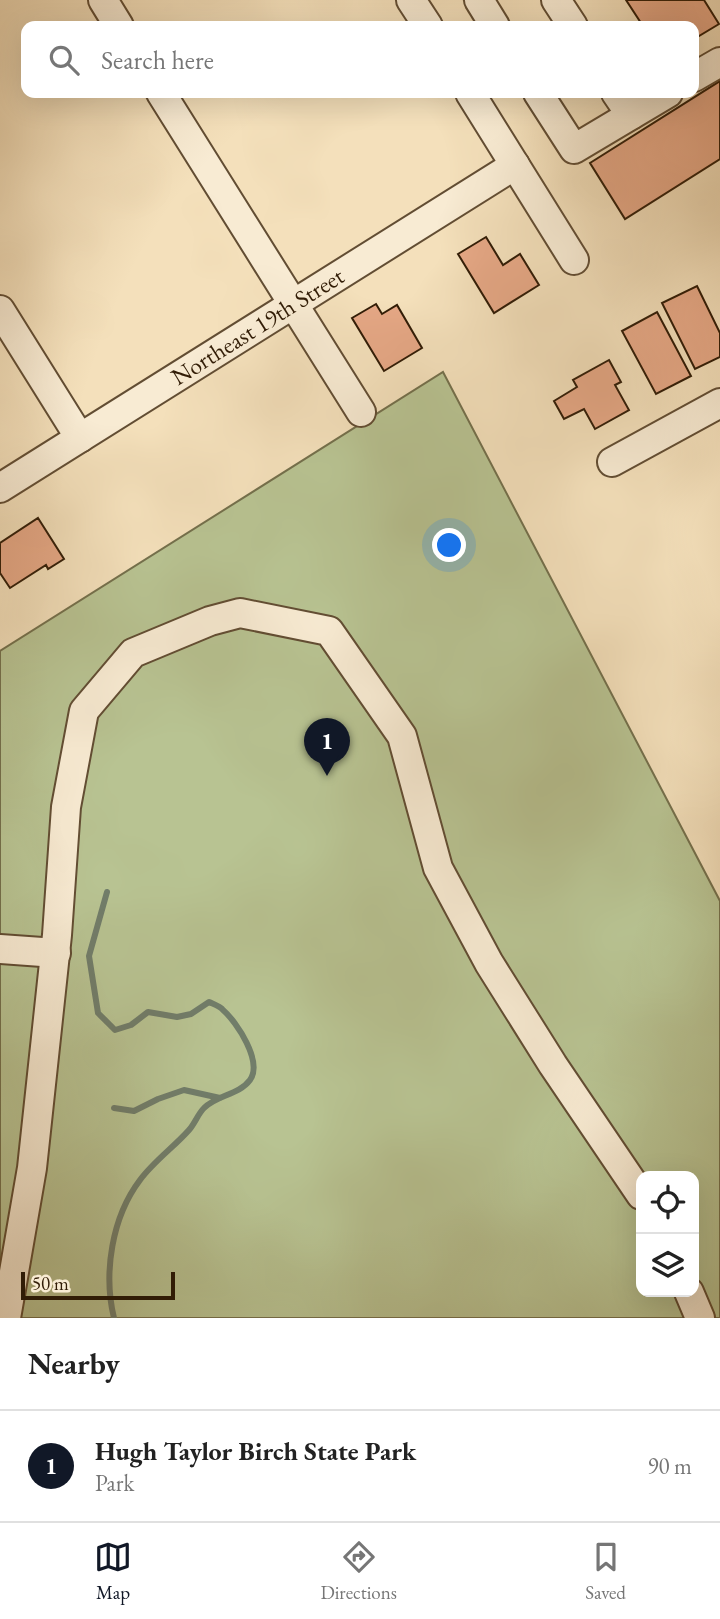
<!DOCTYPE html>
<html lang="en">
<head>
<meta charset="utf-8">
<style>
	:root { --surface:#fff; --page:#f6f6f6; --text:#222; --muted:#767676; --line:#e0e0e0; --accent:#111827 }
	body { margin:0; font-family:"EB Garamond",serif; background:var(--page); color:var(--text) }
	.controls { position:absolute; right:21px; bottom:21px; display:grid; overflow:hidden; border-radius:14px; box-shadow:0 7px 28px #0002 }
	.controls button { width:63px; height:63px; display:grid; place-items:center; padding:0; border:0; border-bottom:2px solid var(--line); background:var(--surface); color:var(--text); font:35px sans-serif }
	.scale { position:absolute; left:21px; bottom:18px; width:154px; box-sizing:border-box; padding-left:7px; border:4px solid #311c06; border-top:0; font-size:19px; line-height:24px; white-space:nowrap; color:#311c06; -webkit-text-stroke:5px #f8ebd3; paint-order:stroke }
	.you { position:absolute; left:450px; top:546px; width:24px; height:24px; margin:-18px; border:5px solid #fff; border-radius:50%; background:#1a73e8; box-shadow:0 0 0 10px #1a73e833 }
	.badge { display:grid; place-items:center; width:46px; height:46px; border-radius:50%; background:var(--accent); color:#fff; font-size:23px; font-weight:700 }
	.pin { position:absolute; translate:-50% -58px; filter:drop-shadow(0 2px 4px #0008) }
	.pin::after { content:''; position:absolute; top:37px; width:24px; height:21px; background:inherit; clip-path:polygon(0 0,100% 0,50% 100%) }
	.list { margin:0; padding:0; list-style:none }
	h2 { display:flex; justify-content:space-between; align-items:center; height:91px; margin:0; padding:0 28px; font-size:30px }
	h2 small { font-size:23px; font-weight:400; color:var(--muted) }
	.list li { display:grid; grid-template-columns:46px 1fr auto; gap:21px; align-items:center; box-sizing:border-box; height:112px; padding:0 28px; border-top:2px solid var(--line) }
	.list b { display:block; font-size:26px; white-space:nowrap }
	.list p { margin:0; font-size:23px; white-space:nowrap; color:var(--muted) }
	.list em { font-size:23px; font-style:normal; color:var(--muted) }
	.icon { flex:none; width:38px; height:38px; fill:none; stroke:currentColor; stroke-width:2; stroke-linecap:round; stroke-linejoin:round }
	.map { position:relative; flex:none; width:720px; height:1318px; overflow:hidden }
	.search { position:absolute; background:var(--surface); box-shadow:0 7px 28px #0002; left:21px; right:21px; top:21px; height:77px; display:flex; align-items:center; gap:18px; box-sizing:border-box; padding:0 24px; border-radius:14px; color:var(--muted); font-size:26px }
	.sheet { height:203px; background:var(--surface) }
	nav { display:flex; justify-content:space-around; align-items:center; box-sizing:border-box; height:98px; border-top:2px solid var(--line); background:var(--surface); font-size:19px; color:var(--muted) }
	nav a { display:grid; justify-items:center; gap:4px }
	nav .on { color:var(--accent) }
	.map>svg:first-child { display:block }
	.green { fill:#b8c392; stroke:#74704c; stroke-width:2; fill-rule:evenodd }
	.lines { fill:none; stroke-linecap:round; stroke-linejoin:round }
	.stream { stroke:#717d6a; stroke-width:6 }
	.building { fill:#e6a886; stroke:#311c06; stroke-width:2 }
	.minor-casing { stroke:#624d33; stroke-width:32 }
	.minor { stroke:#f8ebd3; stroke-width:28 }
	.labels { text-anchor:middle; stroke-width:5; stroke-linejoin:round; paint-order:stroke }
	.street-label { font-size:24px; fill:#311c06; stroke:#f8ebd3 }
</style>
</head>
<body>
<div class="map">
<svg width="720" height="1318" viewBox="0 0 720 1318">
	<rect width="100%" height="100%" fill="#f4e0bb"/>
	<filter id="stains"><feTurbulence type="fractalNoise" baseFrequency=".00286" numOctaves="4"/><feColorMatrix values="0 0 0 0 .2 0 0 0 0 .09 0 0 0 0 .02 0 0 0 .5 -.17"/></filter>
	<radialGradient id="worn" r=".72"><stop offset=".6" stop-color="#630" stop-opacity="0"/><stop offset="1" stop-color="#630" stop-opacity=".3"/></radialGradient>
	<path class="green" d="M443,372l277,529v417h-720v-667zM641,1176h53v116h-53z"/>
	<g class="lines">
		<path class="stream" d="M107,892l-18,64 9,57 17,17 16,-5 17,-13 29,5 14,-3 18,-12c4,2 11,4 14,8 14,12 40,52 27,70 -11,15 -34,15 -46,28 -6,6 -9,15 -15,22 -15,17 -35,31 -49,50 -28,37 -37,93 -26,138
			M114,1108l20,3 24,-12 26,-9 36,8"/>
	</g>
	<path class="building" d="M626,0h78l15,24 -25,15v-13h-51z
		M720,81v78l-95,60 -35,-56z
		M486,237l17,28 17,-11 19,31 -45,28 -36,-59z
		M697,286l23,47v24l-25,12 -33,-66z
		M376,304l6,10 15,-9 25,43 -38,23 -32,-53z
		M657,312l34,64 -35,18 -34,-63z
		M609,360l12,22 -6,3 14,25 -34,19 -11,-20 -20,10 -10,-18 23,-14 -4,-7z
		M38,518l26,41 -16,10 -2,-4 -36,23 -10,-15v-30z"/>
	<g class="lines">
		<defs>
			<g id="minor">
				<path d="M103,0l16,26"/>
				<path d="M411,0l17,26"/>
				<path d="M479,0l16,26"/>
				<path d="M556,0l17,26"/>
				<path d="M694,77l26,-15"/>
				<path d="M161,93l200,319"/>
				<path d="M470,93l104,167"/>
				<path d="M538,93l36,56 94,-56"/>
				<path d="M616,93l15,22"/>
				<path d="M0,310l80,128"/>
				<path d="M612,462l108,-59"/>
				<path id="s1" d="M0,488l515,-323"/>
				<path d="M0,949l56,4"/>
				<path d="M689,1292l11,26"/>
				<path d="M6,1318l26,-150 25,-233 9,-128 18,-96 49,-58 77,-32 30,-8 89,18 73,105 36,132 51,95 64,102 88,130"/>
			</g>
		</defs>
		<use href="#minor" class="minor-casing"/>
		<use href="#minor" class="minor"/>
	</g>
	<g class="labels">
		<g class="street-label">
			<text dy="8" stroke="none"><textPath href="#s1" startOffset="304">Northeast 19th Street</textPath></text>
		</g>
	</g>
	<rect width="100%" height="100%" filter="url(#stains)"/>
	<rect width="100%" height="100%" fill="url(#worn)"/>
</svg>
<div class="controls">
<button><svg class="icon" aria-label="locate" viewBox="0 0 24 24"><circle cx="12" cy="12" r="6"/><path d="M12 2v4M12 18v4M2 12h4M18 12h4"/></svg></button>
<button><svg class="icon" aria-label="layers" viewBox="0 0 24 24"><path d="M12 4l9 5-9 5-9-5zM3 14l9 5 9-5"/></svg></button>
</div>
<div class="scale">50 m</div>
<div class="you"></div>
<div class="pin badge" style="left:327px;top:776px">1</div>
<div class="search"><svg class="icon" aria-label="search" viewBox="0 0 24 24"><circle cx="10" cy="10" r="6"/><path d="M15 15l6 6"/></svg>Search here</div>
</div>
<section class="sheet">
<h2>Nearby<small></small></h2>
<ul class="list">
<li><span class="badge">1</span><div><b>Hugh Taylor Birch State Park</b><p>Park</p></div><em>90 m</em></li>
</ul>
</section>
<nav>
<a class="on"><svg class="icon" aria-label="map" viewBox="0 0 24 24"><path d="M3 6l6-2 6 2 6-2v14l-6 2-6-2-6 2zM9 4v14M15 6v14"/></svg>Map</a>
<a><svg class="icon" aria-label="directions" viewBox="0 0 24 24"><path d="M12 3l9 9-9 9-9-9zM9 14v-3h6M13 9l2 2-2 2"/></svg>Directions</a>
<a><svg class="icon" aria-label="saved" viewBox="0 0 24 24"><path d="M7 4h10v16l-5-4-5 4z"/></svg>Saved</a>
</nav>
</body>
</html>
